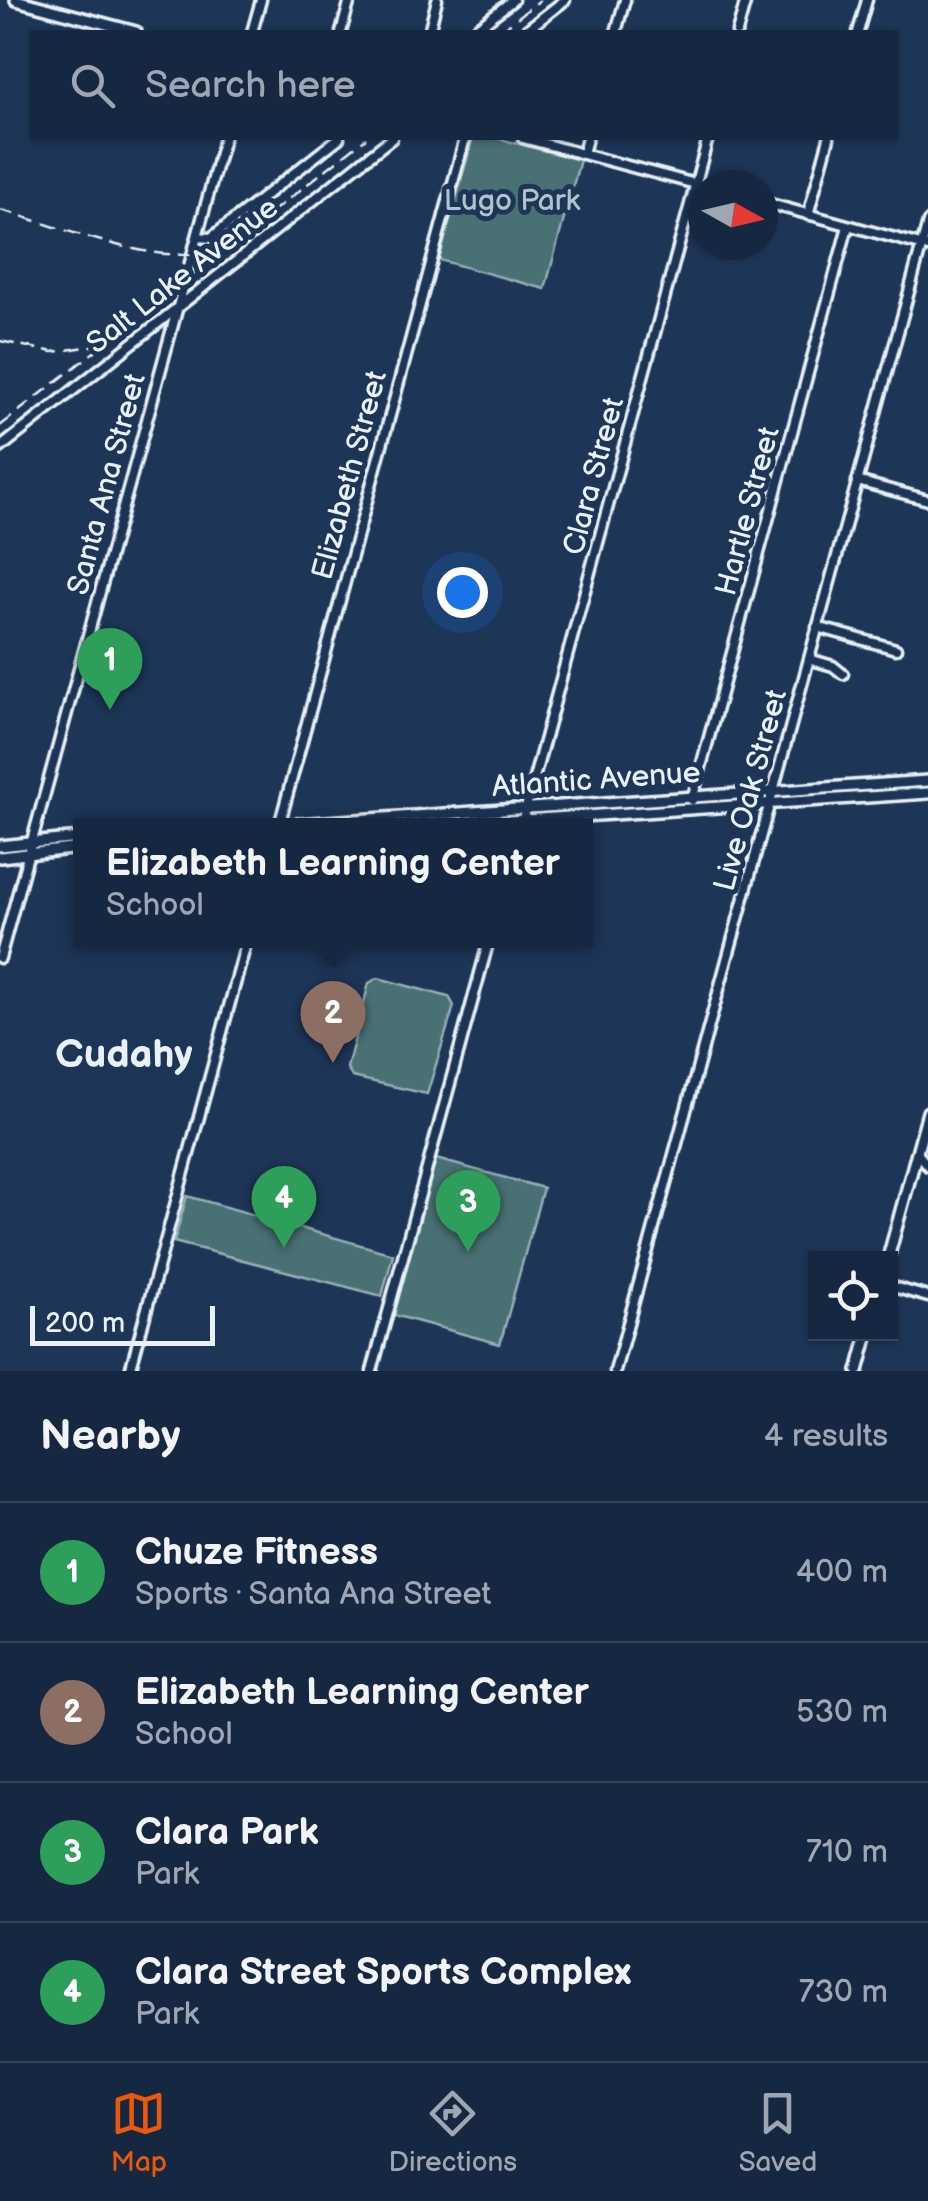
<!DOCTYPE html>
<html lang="en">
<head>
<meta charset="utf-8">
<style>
	:root { --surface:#162841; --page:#1f3048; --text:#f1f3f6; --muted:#9ea6b1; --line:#35445a; --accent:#ea580c }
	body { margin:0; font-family:"Balsamiq Sans",sans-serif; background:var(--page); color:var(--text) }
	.controls { position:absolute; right:30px; bottom:30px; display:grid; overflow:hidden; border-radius:0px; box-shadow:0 2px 8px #0004 }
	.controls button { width:90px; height:90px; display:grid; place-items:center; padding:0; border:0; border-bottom:2px solid var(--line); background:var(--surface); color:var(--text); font:50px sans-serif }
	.compass { position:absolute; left:688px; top:170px; width:90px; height:90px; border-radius:50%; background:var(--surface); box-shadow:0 2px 8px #0004; rotate:98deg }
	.scale { position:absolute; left:30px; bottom:25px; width:185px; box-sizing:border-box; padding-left:10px; border:5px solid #e8f1f8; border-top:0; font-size:28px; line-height:35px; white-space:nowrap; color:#e8f1f8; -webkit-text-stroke:8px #1d3557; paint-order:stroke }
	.you { position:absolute; left:462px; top:592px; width:35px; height:35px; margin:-25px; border:8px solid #fff; border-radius:50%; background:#1a73e8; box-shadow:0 0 0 15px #1a73e833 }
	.badge { display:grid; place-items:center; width:65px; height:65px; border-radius:50%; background:var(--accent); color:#fff; font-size:32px; font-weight:700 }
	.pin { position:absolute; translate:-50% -82px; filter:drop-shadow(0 2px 5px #0008) }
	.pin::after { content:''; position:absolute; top:52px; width:35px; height:30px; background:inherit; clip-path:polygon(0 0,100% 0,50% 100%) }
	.popup { position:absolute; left:73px; top:818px; width:520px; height:130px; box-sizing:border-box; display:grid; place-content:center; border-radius:0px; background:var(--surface); filter:drop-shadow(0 2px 8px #0005); font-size:32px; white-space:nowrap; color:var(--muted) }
	.popup b { font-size:38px; color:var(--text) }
	.popup::after { content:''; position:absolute; left:50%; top:100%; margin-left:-20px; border:20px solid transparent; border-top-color:var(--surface) }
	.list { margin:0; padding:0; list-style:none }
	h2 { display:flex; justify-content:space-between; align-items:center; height:130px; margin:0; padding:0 40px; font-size:42px }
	h2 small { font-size:32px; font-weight:400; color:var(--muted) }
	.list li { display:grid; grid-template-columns:65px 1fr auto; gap:30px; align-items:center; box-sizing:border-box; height:140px; padding:0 40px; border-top:2px solid var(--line) }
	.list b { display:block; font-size:38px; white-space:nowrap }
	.list p { margin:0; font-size:32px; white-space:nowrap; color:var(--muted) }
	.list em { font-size:32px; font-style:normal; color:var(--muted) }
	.icon { flex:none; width:55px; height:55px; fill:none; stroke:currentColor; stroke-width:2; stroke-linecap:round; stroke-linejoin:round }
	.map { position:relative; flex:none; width:928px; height:1371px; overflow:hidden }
	.search { position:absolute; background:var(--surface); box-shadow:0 2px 8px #0004; left:30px; right:30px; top:30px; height:110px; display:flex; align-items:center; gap:25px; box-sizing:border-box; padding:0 35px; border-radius:0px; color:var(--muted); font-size:38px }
	.sheet { height:690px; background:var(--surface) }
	nav { display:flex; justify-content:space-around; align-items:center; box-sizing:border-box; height:140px; border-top:2px solid var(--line); background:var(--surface); font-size:28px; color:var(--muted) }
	nav a { display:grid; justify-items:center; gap:5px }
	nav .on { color:var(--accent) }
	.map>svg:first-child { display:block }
	.green { fill:#486f73; stroke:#98b0b6; stroke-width:2.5 }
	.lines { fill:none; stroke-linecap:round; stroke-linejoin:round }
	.minor-casing { stroke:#e8f1f8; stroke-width:15 }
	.major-casing { stroke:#e8f1f8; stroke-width:16 }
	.minor { stroke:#1d3557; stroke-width:8 }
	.major { stroke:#1d3557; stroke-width:9 }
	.rail { stroke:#e8f1f8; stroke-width:2.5; stroke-dasharray:15 8; stroke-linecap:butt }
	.labels { text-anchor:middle; stroke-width:10; stroke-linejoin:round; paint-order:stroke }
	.park-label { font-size:30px; fill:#b0c4c9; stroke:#1d3557 }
	.street-label { font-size:30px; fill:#e8f1f8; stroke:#1d3557 }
	.district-label { font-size:40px; font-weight:bold; fill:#e8f1f8; stroke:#1d3557 }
</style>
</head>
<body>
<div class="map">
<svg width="928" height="1371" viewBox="0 0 928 1371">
	<rect width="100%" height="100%" fill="#1d3557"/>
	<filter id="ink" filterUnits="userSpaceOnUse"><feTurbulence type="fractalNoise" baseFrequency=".01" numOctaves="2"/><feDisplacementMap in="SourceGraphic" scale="20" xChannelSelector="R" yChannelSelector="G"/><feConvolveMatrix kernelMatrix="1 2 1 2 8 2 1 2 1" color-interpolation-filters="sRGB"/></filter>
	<g filter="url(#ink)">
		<path class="green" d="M473,138h23l84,22 -35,129 -106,-29z
			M378,978l71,19 5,9 -27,88 -75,-17 -5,-9 22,-85z
			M436,1159l107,29 -43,156 -106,-29z
			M187,1196l206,58 -11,42 -208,-54z"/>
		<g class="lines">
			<defs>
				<path id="minor" d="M252,32l9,-32
					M341,32l9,-32
					M429,32l8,-32
					M472,32l41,-32
					M524,32l41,-32
					M616,32l9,-32
					M737,32l9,-32
					M858,32l9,-32
					M523,138l180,48
					M583,154l4,-16
					M763,202l165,45
					M808,215l21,-77
					M197,237l14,1 128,-100
					M0,448l392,-310
					M857,481l71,19
					M817,627l79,22
					M809,659l24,7 10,8
					M692,800l156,-574
					M279,826l186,-688
					M521,826l187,-688
					M0,958l224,-820
					M917,1153l11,13
					M890,1286l38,11
					M130,1371l117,-431
					M372,1371l117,-431
					M615,1371l313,-1149"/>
				<path id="major" d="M16,0l120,32
					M267,826l661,-45
					M433,826l495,-33
					M0,846l80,-8
					M0,857l80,-9
					M888,1258l40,-146
					M858,1371l10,-37"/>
			</defs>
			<use href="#minor" class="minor-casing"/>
			<use href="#major" class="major-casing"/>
			<use href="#minor" class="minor"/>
			<use href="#major" class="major"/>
			<path class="rail" d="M499,32l41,-32
				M0,210c57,15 164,61 219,39
				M0,341l53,11 45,-7
				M0,426l366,-288"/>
		</g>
	</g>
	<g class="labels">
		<g class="park-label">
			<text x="512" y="210">Lugo Park</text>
		</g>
		<g class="street-label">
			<text transform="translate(182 275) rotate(-38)" y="10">Salt Lake Avenue</text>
			<text transform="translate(349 475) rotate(-75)" y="10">Elizabeth Street</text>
			<text transform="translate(593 476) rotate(-75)" y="10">Clara Street</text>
			<text transform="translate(106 484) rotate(-75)" y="10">Santa Ana Street</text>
			<text transform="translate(747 511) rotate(-75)" y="10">Hartle Street</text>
			<text transform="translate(596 779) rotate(-4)" y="10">Atlantic Avenue</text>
			<text transform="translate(750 790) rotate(-75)" y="10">Live Oak Street</text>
		</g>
		<g class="district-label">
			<text x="124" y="1067">Cudahy</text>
		</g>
	</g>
</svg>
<div class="controls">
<button><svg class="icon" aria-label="locate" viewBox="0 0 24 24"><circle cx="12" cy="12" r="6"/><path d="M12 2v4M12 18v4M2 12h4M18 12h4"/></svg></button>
</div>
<svg class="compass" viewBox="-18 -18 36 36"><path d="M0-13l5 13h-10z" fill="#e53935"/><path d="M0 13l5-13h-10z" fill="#9ea6b1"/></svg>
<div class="scale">200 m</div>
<div class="you"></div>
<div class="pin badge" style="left:110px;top:710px;background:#2e9e5b">1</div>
<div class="pin badge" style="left:333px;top:1063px;background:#8d6e63">2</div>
<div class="popup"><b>Elizabeth Learning Center</b>School</div>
<div class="pin badge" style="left:468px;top:1252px;background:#2e9e5b">3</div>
<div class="pin badge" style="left:284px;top:1248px;background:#2e9e5b">4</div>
<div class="search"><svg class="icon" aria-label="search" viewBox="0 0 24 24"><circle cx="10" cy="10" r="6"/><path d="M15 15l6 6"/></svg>Search here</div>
</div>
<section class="sheet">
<h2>Nearby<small>4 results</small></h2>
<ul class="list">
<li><span class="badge" style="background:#2e9e5b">1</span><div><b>Chuze Fitness</b><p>Sports · Santa Ana Street</p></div><em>400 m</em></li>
<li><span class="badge" style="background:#8d6e63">2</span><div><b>Elizabeth Learning Center</b><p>School</p></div><em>530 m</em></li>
<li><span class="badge" style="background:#2e9e5b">3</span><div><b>Clara Park</b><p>Park</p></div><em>710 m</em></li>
<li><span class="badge" style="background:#2e9e5b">4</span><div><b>Clara Street Sports Complex</b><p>Park</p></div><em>730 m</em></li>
</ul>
</section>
<nav>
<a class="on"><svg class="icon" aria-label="map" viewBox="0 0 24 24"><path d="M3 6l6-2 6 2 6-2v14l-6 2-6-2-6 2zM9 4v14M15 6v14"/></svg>Map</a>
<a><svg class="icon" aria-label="directions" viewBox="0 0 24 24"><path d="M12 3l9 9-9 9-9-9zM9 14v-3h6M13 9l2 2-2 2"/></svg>Directions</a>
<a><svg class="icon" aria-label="saved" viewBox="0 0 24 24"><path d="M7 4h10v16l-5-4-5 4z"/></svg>Saved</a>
</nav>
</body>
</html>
